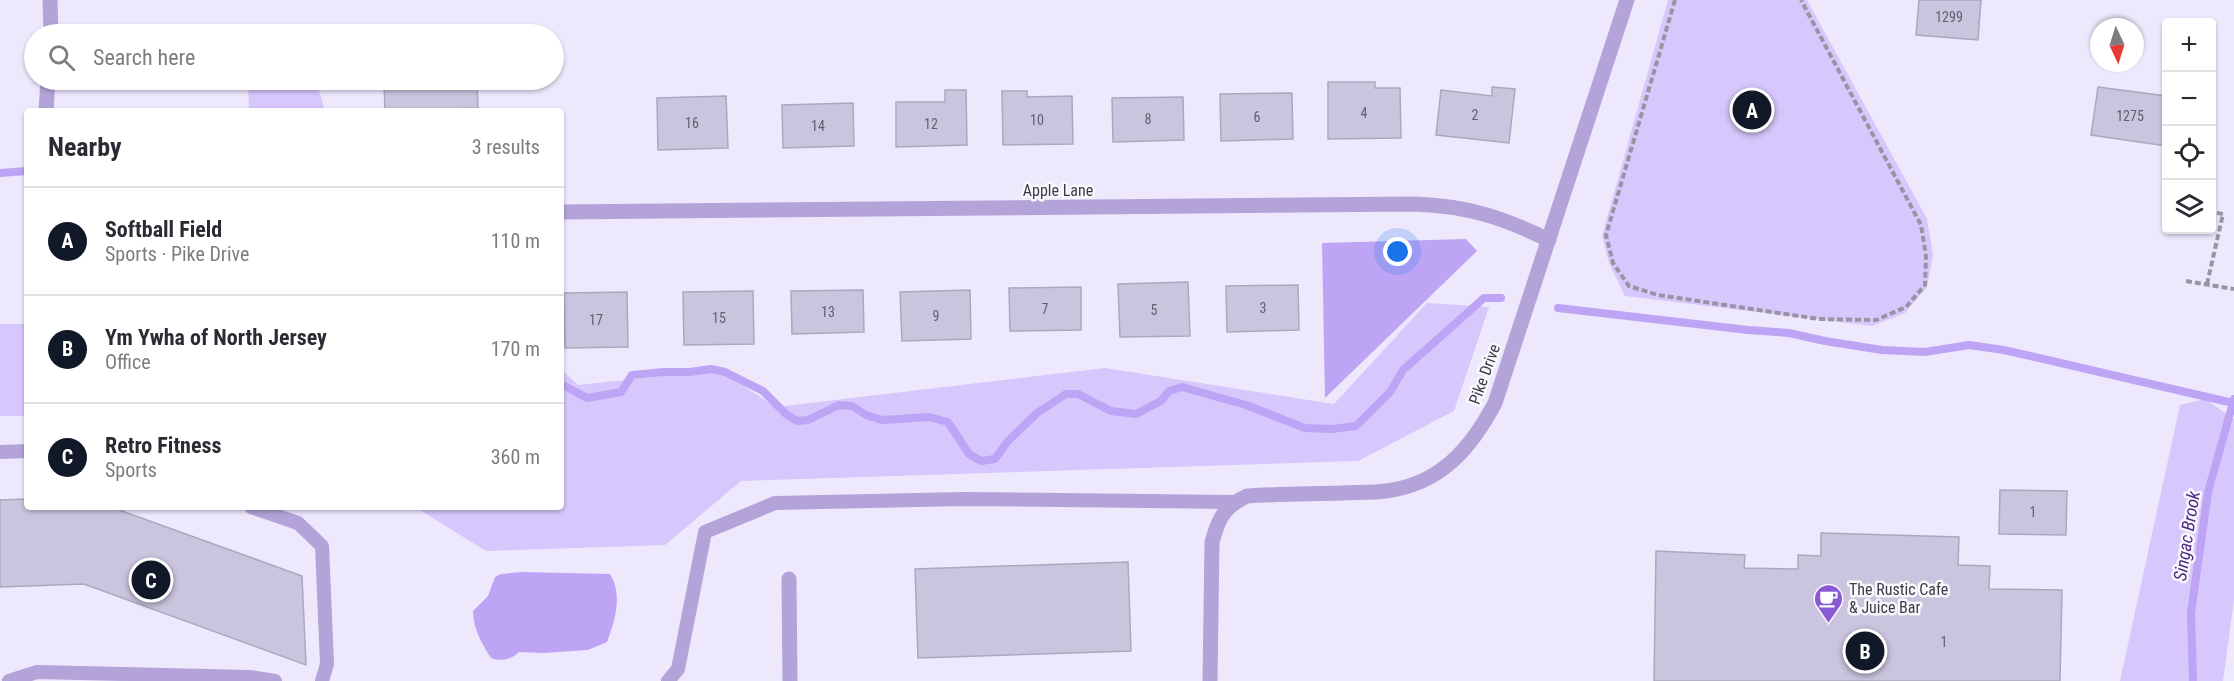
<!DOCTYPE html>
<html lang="en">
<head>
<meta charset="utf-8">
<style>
	:root { --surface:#fff; --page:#f7f7f7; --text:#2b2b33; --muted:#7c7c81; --line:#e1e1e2; --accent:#111827 }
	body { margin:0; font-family:"Roboto Condensed",sans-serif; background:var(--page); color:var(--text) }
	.controls { position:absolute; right:18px; top:18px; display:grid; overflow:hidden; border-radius:6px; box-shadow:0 2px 4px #0004 }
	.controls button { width:54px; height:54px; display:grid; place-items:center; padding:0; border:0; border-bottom:2px solid var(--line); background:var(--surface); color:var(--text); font:30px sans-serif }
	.compass { position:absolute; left:2090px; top:18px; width:54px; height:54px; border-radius:50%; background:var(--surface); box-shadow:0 2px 4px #0004; rotate:176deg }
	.you { position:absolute; left:1398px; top:252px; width:21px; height:21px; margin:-15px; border:4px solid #fff; border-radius:50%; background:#1a73e8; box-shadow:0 0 0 9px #1a73e833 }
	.badge { display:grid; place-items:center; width:39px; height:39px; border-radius:50%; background:var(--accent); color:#fff; font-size:20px; font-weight:700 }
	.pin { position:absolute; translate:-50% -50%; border:3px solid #fff; box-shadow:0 2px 6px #0006 }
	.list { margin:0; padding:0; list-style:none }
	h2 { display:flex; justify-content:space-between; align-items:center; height:78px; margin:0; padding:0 24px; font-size:26px }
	h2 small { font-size:20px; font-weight:400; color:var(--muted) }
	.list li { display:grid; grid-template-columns:39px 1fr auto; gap:18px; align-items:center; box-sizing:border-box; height:108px; padding:0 24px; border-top:2px solid var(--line) }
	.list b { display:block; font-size:22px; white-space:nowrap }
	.list p { margin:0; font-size:20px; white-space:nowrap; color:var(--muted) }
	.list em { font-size:20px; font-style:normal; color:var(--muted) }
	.icon { flex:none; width:33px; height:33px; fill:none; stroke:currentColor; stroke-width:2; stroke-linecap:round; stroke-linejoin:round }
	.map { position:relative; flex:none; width:2234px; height:681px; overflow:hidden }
	.search { position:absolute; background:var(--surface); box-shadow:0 2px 4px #0004; left:24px; top:24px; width:540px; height:66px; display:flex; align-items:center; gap:15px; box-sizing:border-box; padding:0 21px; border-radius:33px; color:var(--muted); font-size:22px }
	.panel { position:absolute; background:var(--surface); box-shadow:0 2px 4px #0004; left:24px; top:108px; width:540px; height:402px; border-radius:6px }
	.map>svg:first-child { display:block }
	.green { fill:#d6c7fc }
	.water { fill:#bea4f5 }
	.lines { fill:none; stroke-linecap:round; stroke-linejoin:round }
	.stream { stroke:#bea4f5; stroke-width:8 }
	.building { fill:#cbc4de; stroke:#ada6bf; stroke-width:1.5 }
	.path { stroke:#9894a4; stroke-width:4; stroke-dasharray:6 3; stroke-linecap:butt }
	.service { stroke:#b3a3d9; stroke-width:14 }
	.minor { stroke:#b3a3d9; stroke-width:15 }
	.labels { text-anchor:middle; stroke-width:5; stroke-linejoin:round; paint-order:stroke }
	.number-label { font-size:14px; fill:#615d6c }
	.street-label { font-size:16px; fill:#3e3b46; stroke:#f9f8fd }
	.poi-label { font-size:16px; fill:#3e3b46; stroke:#f9f8fd; text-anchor:start }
	.water-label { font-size:18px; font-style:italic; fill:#4f2884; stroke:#f9f8fd }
</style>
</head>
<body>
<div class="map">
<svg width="2234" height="681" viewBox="0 0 2234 681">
	<rect width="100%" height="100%" fill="#eee8fd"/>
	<path class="green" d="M1668,0h139l120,219 6,36 -6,32 -22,26 -33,13 -247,-30 -16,-33 -7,-27z
		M301,25l2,9h-56v-7z
		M248,80h68l9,31h-76z
		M1427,303l62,4 -35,104 -96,50 -617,20 -76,64 -179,6 -71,-44h146v-138l17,16 140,-15 58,37 329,-39 229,36z
		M0,324h27v92h-27z
		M2205,399l29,20v181l-11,81h-103l60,-276z"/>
	<path class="water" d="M1466,239l11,12 -152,147 -3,-155z
		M522,572l88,2c13,20 5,47 -3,68l-19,8 -45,3 -24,-1c-7,7 -18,10 -28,6 -9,-14 -18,-29 -18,-47l15,-15 7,-19 6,-3z"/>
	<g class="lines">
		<path class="stream" d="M0,173l27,-2
			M1558,308l190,22 41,3 36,8 57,9 43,2 44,-7 35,5 229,53
			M561,384l26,14 34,-6 11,-17 32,-3h26l21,-3 14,3 38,19 24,24 10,6 11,-1 31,-15 13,1 14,9 16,5 47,-3 19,5 21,32 12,7 14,-2 13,-18 29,-28 29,-19h12l33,17 25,3 25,-13 8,-10 13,-4 64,18 59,23 27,1 24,-3 34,-34 13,-22 81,-72h17
			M2193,681l-2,-68 17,-121 26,-93"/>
	</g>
	<path class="building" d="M1919,0h62l-3,40 -62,-5z
		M384,80h93l1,28 -93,3z
		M1328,82h47v6h25l1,50 -73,1z
		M1492,87l23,2 -6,54 -73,-8 5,-45 51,6z
		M2098,87l68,9v50l-75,-11z
		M945,90h21l1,55 -71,2v-45h49z
		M1002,91h25v6l45,-1 1,48 -70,1z
		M1292,93l1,46 -72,2 -1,-47z
		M726,96l2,52 -70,2 -1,-52z
		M1183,97l1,43 -71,2 -1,-44z
		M853,103l1,43 -71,2 -1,-43z
		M1188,282l2,54 -70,1 -2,-53z
		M1298,285l1,45 -72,2 -1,-46z
		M1081,287v43l-71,1 -1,-43z
		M863,290l1,42 -72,2 -1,-43z
		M970,290l1,49 -69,2 -2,-49z
		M753,291l1,53 -70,1 -1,-53z
		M627,292l1,55 -63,1 -1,-55z
		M2000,490l67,1 -1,44 -67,-1z
		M27,499v8h84l191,69 4,89 -222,-81 -84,3v-87z
		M1821,533l138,4 -1,28 32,1 -1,23 73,1 -2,91h-406l2,-130 89,4 -1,13 54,1v-14l23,1z
		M1128,562l3,89 -213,7 -3,-89z"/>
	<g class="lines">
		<path class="path" d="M1675,0l-69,235 7,28 16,23 29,9 161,24 57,1 30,-13 19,-22 1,-29 -5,-31 -120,-225
			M2186,281l48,8
			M2207,284l16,-70 -11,-2"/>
		<path class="service" d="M0,452l27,-1
			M251,507l47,16 24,23 5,118 -5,17
			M9,681l28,-9 213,5 25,4
			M668,681l10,-12 27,-137 70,-29 189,-4 270,3"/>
		<path class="minor" d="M50,0l1,34
			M46,111l2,-31
			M561,212l854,-8c52,2 87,13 134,36
			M789,579l1,102
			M1210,681l2,-139c7,-25 12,-35 35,-46 31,-2 62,-2 93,-3 15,-1 31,0 46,-2 55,-7 85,-43 109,-88l132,-403"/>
	</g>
	<defs>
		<symbol id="cafe-pin" viewBox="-11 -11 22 30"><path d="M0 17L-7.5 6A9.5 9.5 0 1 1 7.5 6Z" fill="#895ad3" stroke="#f9f8fd"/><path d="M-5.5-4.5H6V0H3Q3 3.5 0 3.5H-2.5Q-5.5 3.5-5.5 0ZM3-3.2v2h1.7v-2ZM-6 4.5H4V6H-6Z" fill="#fff"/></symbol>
	</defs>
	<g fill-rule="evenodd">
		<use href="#cafe-pin" x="1812" y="582" width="33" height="45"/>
	</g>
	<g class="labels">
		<g class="number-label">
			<text x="1949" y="22">1299</text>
			<text x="1364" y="118">4</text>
			<text x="1475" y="120">2</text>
			<text x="2130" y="121">1275</text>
			<text x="1257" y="122">6</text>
			<text x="1148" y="124">8</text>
			<text x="1037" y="125">10</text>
			<text x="692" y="128">16</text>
			<text x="931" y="129">12</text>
			<text x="818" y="131">14</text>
			<text x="1263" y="313">3</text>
			<text x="1045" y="314">7</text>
			<text x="1154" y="315">5</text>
			<text x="828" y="317">13</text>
			<text x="936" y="321">9</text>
			<text x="719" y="323">15</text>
			<text x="596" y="325">17</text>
			<text x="2033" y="517">1</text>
			<text x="1944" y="647">1</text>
		</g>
		<g class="street-label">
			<text x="1058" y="196">Apple Lane</text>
			<text transform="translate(1484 374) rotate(-70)" y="6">Pike Drive</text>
		</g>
		<g class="poi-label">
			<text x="1849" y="595">The Rustic Cafe<tspan x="1849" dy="18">&amp; Juice Bar</tspan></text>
		</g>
		<g class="water-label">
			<text transform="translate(2187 536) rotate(-81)" y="6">Singac Brook</text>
		</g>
	</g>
</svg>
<div class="controls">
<button>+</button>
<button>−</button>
<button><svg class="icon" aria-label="locate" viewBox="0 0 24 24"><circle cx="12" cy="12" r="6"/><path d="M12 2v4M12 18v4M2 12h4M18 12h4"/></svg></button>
<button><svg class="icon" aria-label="layers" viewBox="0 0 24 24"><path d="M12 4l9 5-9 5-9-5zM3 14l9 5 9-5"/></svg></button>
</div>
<svg class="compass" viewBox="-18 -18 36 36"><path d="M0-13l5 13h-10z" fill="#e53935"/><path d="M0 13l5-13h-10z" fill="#7c7c81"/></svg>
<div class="you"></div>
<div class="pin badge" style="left:1752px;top:110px">A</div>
<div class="pin badge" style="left:1865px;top:651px">B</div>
<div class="pin badge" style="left:151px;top:580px">C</div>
<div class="search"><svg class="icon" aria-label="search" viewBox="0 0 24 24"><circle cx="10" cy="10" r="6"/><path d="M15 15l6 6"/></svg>Search here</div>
<section class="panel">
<h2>Nearby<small>3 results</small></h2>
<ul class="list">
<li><span class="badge">A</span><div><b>Softball Field</b><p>Sports · Pike Drive</p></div><em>110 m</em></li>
<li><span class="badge">B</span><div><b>Ym Ywha of North Jersey</b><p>Office</p></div><em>170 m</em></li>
<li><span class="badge">C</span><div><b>Retro Fitness</b><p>Sports</p></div><em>360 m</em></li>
</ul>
</section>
</div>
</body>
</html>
